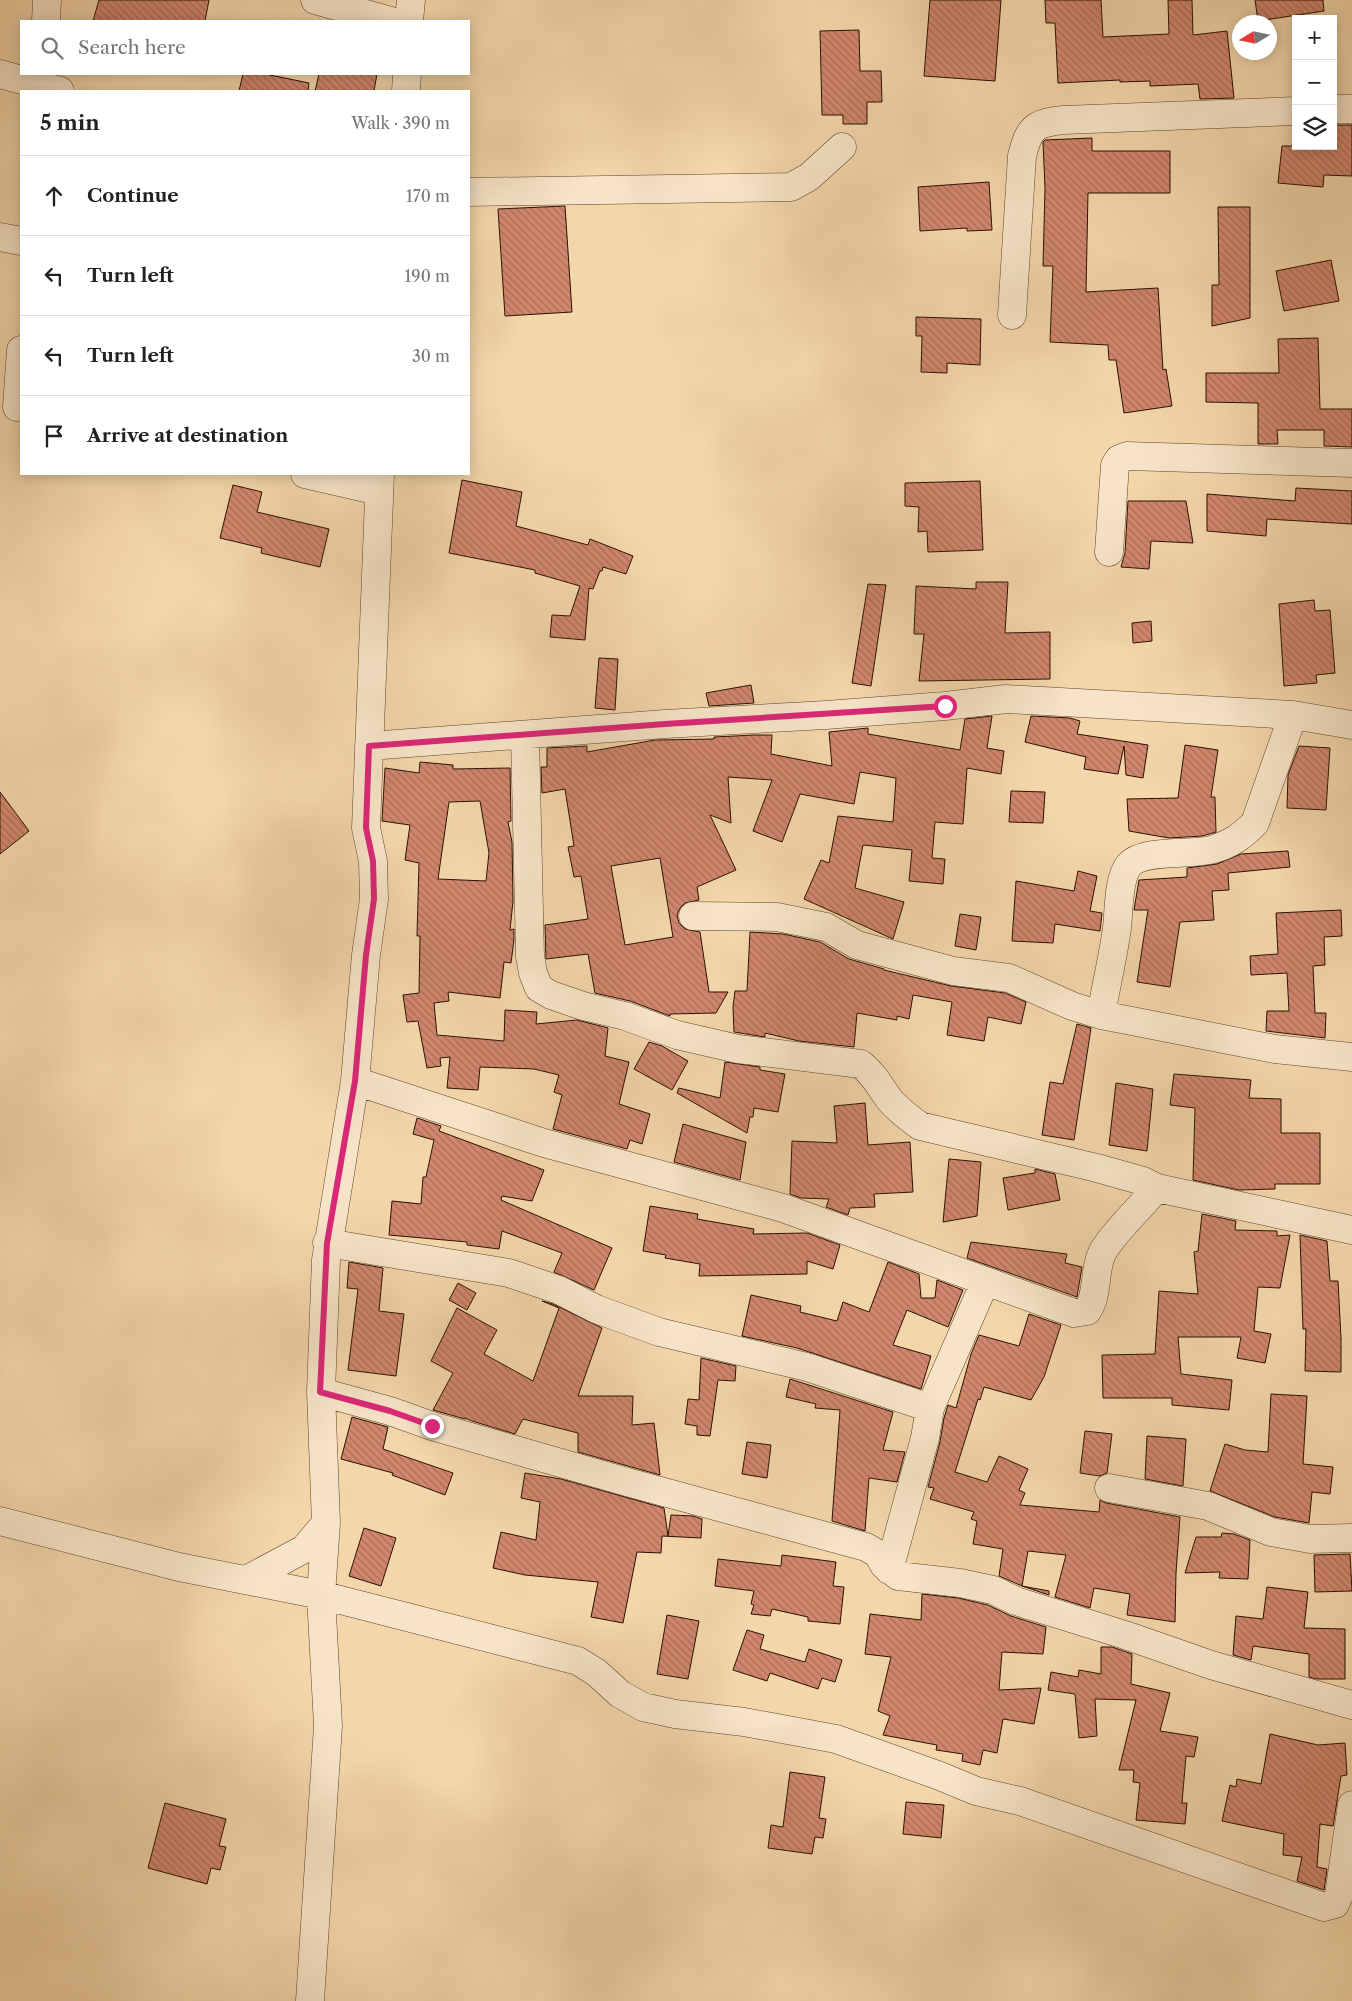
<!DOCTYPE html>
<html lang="en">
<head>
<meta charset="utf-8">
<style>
	:root { --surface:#fff; --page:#f6f6f6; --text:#222; --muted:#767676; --line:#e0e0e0 }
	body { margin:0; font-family:"Libre Caslon Text",serif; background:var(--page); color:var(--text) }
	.controls { position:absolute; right:15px; top:15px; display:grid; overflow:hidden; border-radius:0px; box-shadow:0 2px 12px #0003 }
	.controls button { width:45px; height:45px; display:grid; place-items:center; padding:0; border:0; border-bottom:1px solid var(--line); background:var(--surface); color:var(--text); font:25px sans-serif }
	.compass { position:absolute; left:1232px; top:15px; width:45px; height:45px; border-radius:50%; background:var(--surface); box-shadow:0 2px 12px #0003; rotate:260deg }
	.stop { position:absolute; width:15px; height:15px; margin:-11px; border:4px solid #db2777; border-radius:50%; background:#fff }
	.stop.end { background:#db2777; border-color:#fff; box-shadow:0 1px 5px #0008 }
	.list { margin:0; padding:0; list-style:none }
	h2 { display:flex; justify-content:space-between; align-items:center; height:65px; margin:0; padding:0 20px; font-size:21px }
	h2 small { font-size:16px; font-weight:400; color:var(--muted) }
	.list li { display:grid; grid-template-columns:32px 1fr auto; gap:15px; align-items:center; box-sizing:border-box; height:80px; padding:0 20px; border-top:1px solid var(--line) }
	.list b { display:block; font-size:19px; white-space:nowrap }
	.list em { font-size:16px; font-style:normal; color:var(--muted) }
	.icon { flex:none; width:28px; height:28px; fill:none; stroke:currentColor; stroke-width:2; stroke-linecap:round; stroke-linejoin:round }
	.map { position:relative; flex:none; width:1352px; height:2001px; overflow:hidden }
	.search { position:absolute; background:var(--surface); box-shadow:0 2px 12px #0003; left:20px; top:20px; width:450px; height:55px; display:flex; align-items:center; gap:12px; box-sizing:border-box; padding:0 18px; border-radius:0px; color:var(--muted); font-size:19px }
	.panel { position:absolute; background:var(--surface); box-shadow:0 2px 12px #0003; left:20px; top:90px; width:450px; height:385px; border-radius:0px }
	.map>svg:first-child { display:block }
	.building { fill:url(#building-back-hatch); stroke:#2b1100; fill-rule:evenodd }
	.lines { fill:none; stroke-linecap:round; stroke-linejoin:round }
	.minor-casing { stroke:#5d422a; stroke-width:29 }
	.minor { stroke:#f7e4c8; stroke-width:28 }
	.route { stroke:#db2777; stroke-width:6 }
</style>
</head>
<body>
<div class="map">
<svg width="1352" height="2001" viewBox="0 0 1352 2001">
	<defs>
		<pattern id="building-back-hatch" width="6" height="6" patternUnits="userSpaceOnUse" patternTransform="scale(1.25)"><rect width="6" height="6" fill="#d1876e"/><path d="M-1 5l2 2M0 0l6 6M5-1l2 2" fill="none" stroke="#aa6d58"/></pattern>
	</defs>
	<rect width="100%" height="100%" fill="#f3d6aa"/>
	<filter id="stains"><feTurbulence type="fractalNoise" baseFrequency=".004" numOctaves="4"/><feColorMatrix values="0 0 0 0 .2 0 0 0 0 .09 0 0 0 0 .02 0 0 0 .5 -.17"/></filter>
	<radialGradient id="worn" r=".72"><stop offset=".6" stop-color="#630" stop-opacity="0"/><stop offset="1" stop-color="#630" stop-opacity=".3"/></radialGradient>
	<path class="building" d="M99,0h110l-4,21h-112z
		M930,0h71l-6,81 -71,-5z
		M1045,0h56l2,37 66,-3 -1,-34h24l1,35 34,-4 7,67 -34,1 -2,-15 -48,2v-5l-30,1v-2l-62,3 -3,-60h-9z
		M1255,0h68l1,11 -66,10z
		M859,30l1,41h21l1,31h-15v22h-24v-9h-21l-2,-84z
		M243,74h22l44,9 -1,8h-69z
		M319,74h58l-3,17h-59z
		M1333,125h19v51l-28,-1 -1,12 -45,-4 4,-37h51z
		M1092,138v13h78v42h-82l-2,99 72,-4 5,82 3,-1 6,37 -48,7 -8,-53h-7l-1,-15 -58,-3 3,-76h-10l2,-78 -2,-46 2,-2z
		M989,182l3,48 -25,1v-3l-47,3 -2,-44z
		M565,206l7,106 -67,4 -7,-107z
		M1218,207h32v111l-38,8v-41h7z
		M1331,260l8,41 -55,10 -8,-40z
		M916,317l65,2 -1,46 -33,-2v10l-26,-1 1,-36h-6z
		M1318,338l2,71h32v38l-28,-1v-16h-47l1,14h-20v-41l-52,-1v-29h73l-1,-34z
		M462,480l60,12 -6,34 72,19 2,-6 43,17 -7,18 -23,-7 -1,4h-2l-7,18 -4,-1 -4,52 -35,-3 2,-22 18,1 10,-30 -45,-13v-3l-86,-17z
		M980,481l3,69 -55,2 -1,-21 -9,1 1,-25 -14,-1v-23z
		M233,485l29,7 -5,20 72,17 -9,38 -59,-14 1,-5 -42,-10z
		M1296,488l56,3v33l-85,-5 -1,17 -59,-5v-37l88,7z
		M1128,501h58l7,42 -42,-2 -2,28 -28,-2 4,-14z
		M976,582h32l-3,51 45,-1v47l-131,2 5,-47h-10l2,-48 60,3z
		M868,584l18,1 -15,101 -19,-3z
		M1314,600l1,11 15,-1 5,63 -19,2 1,8 -33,3 -5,-82z
		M1151,621l1,20 -19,2 -1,-20z
		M599,658l19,1 -3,51 -20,-2z
		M751,685l3,18 -45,3 -3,-13z
		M992,716l-5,32 17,3 -3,23 -34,-6 -4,56 -28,-2 -3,36 13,1 -2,25 -34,-3 3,-31 -49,-5 -8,43 49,14 -11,37 -89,-40 17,-39 8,3 9,-47 55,6 3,-44 -36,-6 -6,32 -54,-10 -18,48 -29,-11 19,-51 -44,-3 3,46 -21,-8 26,55 -39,17 2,13 -14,3 -5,5 -3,7 2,8 6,6 15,3 9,60h19l-12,21 -46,1v2l-40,-15 -35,-8 -7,-39 -42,5 -1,-34 43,-6 -7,-43 -7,1 -6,-30 6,-1 -9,-57 -23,4 -1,-26h6v-19l40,-2v6l68,-12 59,-1v-2l41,-2h17l-1,19 61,12 -3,-34 39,-4v6l92,16 5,-31zM660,858l13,79 -48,8 -14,-79z
		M1031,716l39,2 10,3 -3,13 71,11 -5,33 -17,-3 -2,-29 -6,28 -34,-5 2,-12 -61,-15z
		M1185,745l33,5 -7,47h4l1,35 -14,4 -33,2 -40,-7 -2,-32 51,-1z
		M1299,746l31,2 -4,62 -39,-2 1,-33z
		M420,762l33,3v4l57,-1 1,53 -3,1 4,20 1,59 -3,29 4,-1v11l-3,23 -7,-1 -4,36 -52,-6 1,9 -15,2 3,32 67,6 1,-31 32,2 -1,12 41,-4 31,8 -3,28 24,6 -10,42 31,10 -8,30 -12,-4 -3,9 -74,-20 9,-34 -8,-3 5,-17 -25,-6 -54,-2 -2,23 -31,-2 3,-31 -10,1 1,8 -14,2 -9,-47 -11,1 -4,-27 16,-2 1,-57h-3l2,-73 -14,-3 5,-35 -28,-4 3,-53 34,5zM480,801l9,52 -3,28 -48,-2 11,-77z
		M1011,791l34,1 -2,31 -34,-1z
		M0,792l29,39 -29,23z
		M1288,851l2,16 -62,6 1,17 -17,1 2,29 -34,2 -10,65 -33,-5 11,-72h-14l5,-30 48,-3v-9l30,-4 24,-10z
		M1078,871l19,5 -7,35 12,2 -2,18 -45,-7 -2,19 -41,-2 4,-60 58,10z
		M1341,910l1,26 -18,1 1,28 -12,1 2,47h11l-1,25 -59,-7 1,-20h22l-2,-38 -36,2 -1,-19 28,-2 -2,-41z
		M960,914l21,3 -5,33 -21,-4z
		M750,932l33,2 37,8 29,17 35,10v1l67,16 54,7 21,9 -5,22 -33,-7 -4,24 -37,-6 5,-33 -39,-7 -4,24 -12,-3v4l-40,-7 -3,34 -55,-6 -34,-8v4l-31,-5 -1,-25 2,-16h12z
		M1077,1024l14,4 -17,112 -32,-5 8,-53 13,2z
		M649,1042l13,4 26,15 -16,29 -38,-21z
		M725,1062l35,5v3l25,4 -7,38 -24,-4 -1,9h-3l-3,16 -70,-40 2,-5 41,10z
		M1174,1074l77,6 -2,18 32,1v34h39v51h-45v5l-36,1 -46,-10 2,-72 -25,-3z
		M1116,1083l37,6 -6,62 -38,-6z
		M865,1103l3,42 42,-3 3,50 -39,2 1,13 -25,1 -2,7 -22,-8 3,-8 -28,-1 -11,-4 2,-53 45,2 -3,-37z
		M417,1118l24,8 -2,5 105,39 -12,31 -30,-5 -1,4 111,48 -18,42 -40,-18 8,-19 -60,-22 -3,18 -32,-4v-3l-78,-7 3,-34 29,3 2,-27h3l8,-37 -21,-6z
		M683,1124l63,18 -6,38 -66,-18z
		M949,1159l32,3 -4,54 -34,6z
		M1035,1169l20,5 5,26 -52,10 -5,-32 32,-5z
		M650,1206l48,8 -1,5 57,10 -1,5 54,-1 33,12 -7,24 -26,-8v13l-108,2 1,-12 -35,-6 1,-3 -23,-4z
		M1202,1214l34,7 -1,9 42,1v5l13,-1 -10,53 -22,-1 -4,44 17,3 -6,29 -28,-5 4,-21h-63l3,37 51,6 -3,30 -57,-5v-7h-69l-1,-43 53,-1 4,-63 39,3 -4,-42 4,-1z
		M1300,1235l27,6 3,40h8l3,57v34l-36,-1 1,-42h-3z
		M971,1242l96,12 -2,9 17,4 -5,30 -110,-39z
		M349,1262l34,6 -4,43 25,3 -8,62 -48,-6 10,-81 -11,-1z
		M888,1262l31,12 2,24h14l2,-18 26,10 -15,37 -41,-17 -14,35 38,11 -10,33 -124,-41 -55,-12 9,-41 50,11 -1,6 37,9 6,-19 26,10z
		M458,1283l18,10 -9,17 -18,-10z
		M542,1301l11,3 49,24 -24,68h55l-1,29 22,-2 6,52 -82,-23v-19l-55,-14 -8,15 -43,-13 -7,-3v1l-32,-9 20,-37 -22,-12 26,-53 40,22 -13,24 49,27 26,-73z
		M1029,1314l32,11 -17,52 -13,23 -47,-13 -4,13 -2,-1 -23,73 32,10 12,-26 29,13 -9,21 6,3 -5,12 79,7 1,-12 6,3 74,14 -4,56 -1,49 -48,-7 3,-21 -36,-6 -4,20 -35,-11 11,-42 -38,-4 -6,35 27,5v4l-27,-9 -23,-10 4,-27 -30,-5 4,-23 -6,-2 3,-7 -44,-13 4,-11 -6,-1 12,-45 4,-24 4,-13 8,3 15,-54 8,-19 40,11z
		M701,1358l35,8 -1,15 -17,-1 -8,56 -13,-1v-9l-12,-2 3,-25 11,1z
		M790,1379l103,33 -10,38 22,2 -8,30 -28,-4 -4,53 -33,-10 8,-111 -25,-2 1,-4 -30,-7z
		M1271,1394l36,2 -4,68 30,3 -3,27 -18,-2 -3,31 -34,-6 -65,-26 15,-47 20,6 23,2z
		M352,1417l36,10 -5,22 70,24 -8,22 -53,-20 1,-2 -52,-14z
		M1085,1431l27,3 -5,39 -7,3 -20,-3z
		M1147,1436l39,3 -3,47 -38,-7z
		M747,1442l24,3 -4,33 -25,-4z
		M525,1473l36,6 103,29 4,28 3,-21 22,1 9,3 -1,19 -39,-2 -1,17 -24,-1 -14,71 -32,-6 7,-35 -73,-7 -32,-7 8,-36 35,8 4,-38 -19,-4z
		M364,1528l32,10 -15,48 -32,-10z
		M1222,1533l12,1 16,6 -2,39 -29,-1 1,-6 -35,1 11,-36h25z
		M1350,1554l2,37 -37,1 -1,-37z
		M782,1555l54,7 -3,24 11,1 -4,37 -32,-3v-4l-36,-8 -2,7 -19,-2 3,-9 -3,-1 3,-13 -39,-5 3,-27 63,7z
		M1267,1587l41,5 -4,36 41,1v50h-28l-8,-2v-23l-56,-8 -2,14 -18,-5 3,-39 27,3z
		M922,1594l36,4 30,7 23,11 35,11 -3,27 -41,-2 -3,38 42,-2 -7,36 -31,-5 -6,34 -14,-3 -3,15 -18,-4 1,-7 -27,-4 1,-5 -54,-10 7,-19 -12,-5 13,-54 -26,-3 5,-40 51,6z
		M667,1615l32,6 -11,58 -31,-5z
		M747,1630l17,5 -4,14 45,13 4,-13 33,11 -7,22 -13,-4 -4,11 -48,-16 -3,8 -34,-11z
		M1101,1647h11l20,7 -1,30 39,9 -10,38 38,6 -4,20 -8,-1 -4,47h5l-2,21 -49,-4 4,-37 -7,-1 1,-12h-15l17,-70 -41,-1 2,37 -18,2 -4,-44 -27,-4 3,-18 27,5 1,-7 22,4z
		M1270,1734l48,11 27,-2 2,32 -6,1 -8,50 -13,-2 -3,43 10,2 -3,21 -27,-9 5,-24 -19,-2 1,-21 -62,-13 8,-36 6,2 1,-8 24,5z
		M790,1772l35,5 -6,41 7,1 -3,19 -8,-1 -3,17 -44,-6 3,-23 12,2z
		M906,1802l38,3 -3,33 -38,-4z
		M165,1803l61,16 -7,27 7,1 -6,23 -9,-2 -4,16 -59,-16z"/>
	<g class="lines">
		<defs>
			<path id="minor" d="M315,0l76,21
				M46,21l1,-21
				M409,21l2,-21
				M0,74l60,17
				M406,91l1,-17
				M1333,109h19
				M469,192l322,-5 18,-10 33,-30
				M0,237l21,4
				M1012,315l10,-159c7,-28 12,-33 41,-36l233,-9
				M17,407l4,-57
				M305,474l74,17
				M1109,552l6,-87 4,-6 8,-3 225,7
				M525,735l5,221 3,17 6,15 12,7 32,11 42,10 52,19 61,14 123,15c15,13 17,20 28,35 8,10 20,19 31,27l177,42 46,13 14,7
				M369,746l296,-22 161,-9 119,-9 61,-7 287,16 59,10
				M693,916l84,1 49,10 31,18 96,26 56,7 63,28 29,9 174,34 77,8
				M1101,1015c5,-29 12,-58 16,-87 2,-17 1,-50 12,-63 15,-17 63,-9 85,-16 17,-5 28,-13 41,-26l38,-108
				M355,1081l189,62 239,65 291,105 13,-2c12,-16 6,-41 16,-60 12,-20 38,-44 54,-63l195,42
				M327,1243l182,30 50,17 37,19 63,23 148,35 123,41
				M321,1392l69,19 42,15 195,56 239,65 12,7 6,11 14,11 62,7 33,7 23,11 109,34 86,30 141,40
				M1109,1488l99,18 63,26 39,7 42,-1
				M0,1521l179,46 142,28 257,66 19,12 23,21 23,13 32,7 69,8 92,17 104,37 36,15 44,10 304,106 11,-3 4,-9 13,-90
				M889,1570l36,-132 5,-30 55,-126
				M248,1579l56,-30 22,-26
				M310,2001l18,-275 -7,-131 5,-72 -5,-131 5,-132 29,-179 11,-126 8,-56 -1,-38 -7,-33 14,-354"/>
		</defs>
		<use href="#minor" class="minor-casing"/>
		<use href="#minor" class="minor"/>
	</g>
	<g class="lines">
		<path class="route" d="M432,1426l-42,-15 -70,-19 7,-149 28,-162 11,-126 8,-56 -1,-38 -7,-33 3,-82 296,-22 280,-18"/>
	</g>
	<rect width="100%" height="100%" filter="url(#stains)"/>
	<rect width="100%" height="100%" fill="url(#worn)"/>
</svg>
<div class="controls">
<button>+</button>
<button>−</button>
<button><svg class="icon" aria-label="layers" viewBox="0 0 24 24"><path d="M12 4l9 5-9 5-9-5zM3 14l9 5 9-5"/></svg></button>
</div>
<svg class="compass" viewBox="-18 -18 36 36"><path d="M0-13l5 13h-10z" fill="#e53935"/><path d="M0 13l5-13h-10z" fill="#767676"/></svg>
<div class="stop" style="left:945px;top:706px"></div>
<div class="stop end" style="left:432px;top:1426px"></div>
<div class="search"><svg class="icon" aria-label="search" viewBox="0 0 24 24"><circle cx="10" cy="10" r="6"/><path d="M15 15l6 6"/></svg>Search here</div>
<section class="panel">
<h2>5 min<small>Walk · 390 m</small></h2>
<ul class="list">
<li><svg class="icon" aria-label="ahead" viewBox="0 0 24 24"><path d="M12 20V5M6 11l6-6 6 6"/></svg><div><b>Continue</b></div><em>170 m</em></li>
<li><svg class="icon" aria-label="left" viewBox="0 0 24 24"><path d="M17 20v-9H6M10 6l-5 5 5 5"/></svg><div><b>Turn left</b></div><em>190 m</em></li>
<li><svg class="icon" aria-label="left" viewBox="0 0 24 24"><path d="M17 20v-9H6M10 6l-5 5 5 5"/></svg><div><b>Turn left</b></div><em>30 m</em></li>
<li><svg class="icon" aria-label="arrive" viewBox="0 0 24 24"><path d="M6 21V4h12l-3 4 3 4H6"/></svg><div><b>Arrive at destination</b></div></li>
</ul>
</section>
</div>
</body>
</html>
